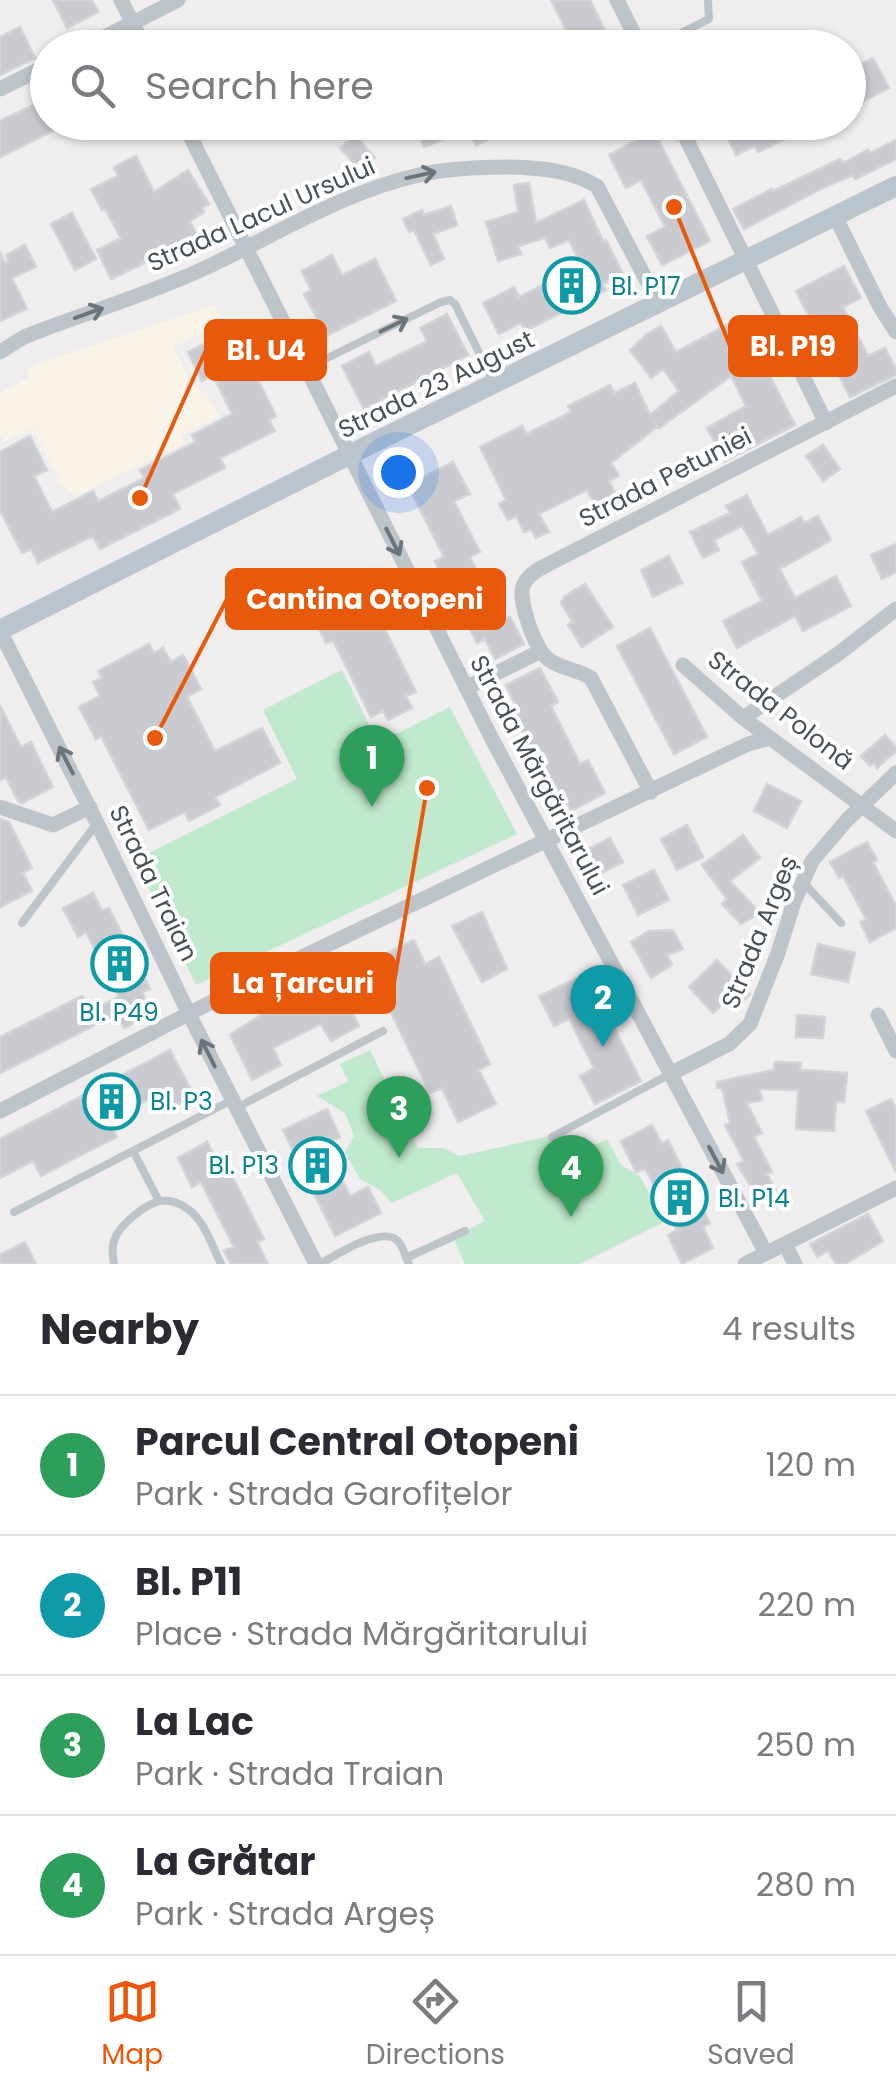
<!DOCTYPE html>
<html lang="en">
<head>
<meta charset="utf-8">
<style>
	:root { --surface:#fff; --page:#f2f2f3; --text:#2b2b33; --muted:#7c7c81; --line:#e1e1e2; --accent:#ea580c }
	body { margin:0; font-family:Poppins,sans-serif; background:var(--page); color:var(--text) }
	.you { position:absolute; left:398px; top:472px; width:35px; height:35px; margin:-25px; border:8px solid #fff; border-radius:50%; background:#1a73e8; box-shadow:0 0 0 15px #1a73e833 }
	.badge { display:grid; place-items:center; width:65px; height:65px; border-radius:50%; background:var(--accent); color:#fff; font-size:32px; font-weight:700 }
	.pin { position:absolute; translate:-50% -82px; filter:drop-shadow(0 2px 5px #0008) }
	.pin::after { content:''; position:absolute; top:52px; width:35px; height:30px; background:inherit; clip-path:polygon(0 0,100% 0,50% 100%) }
	.list { margin:0; padding:0; list-style:none }
	h2 { display:flex; justify-content:space-between; align-items:center; height:130px; margin:0; padding:0 40px; font-size:42px }
	h2 small { font-size:32px; font-weight:400; color:var(--muted) }
	.list li { display:grid; grid-template-columns:65px 1fr auto; gap:30px; align-items:center; box-sizing:border-box; height:140px; padding:0 40px; border-top:2px solid var(--line) }
	.list b { display:block; font-size:38px; white-space:nowrap }
	.list p { margin:0; font-size:32px; white-space:nowrap; color:var(--muted) }
	.list em { font-size:32px; font-style:normal; color:var(--muted) }
	.icon { flex:none; width:55px; height:55px; fill:none; stroke:currentColor; stroke-width:2; stroke-linecap:round; stroke-linejoin:round }
	.map { position:relative; flex:none; width:896px; height:1264px; overflow:hidden }
	.search { position:absolute; background:var(--surface); box-shadow:0 2px 8px #0004; left:30px; right:30px; top:30px; height:110px; display:flex; align-items:center; gap:25px; box-sizing:border-box; padding:0 35px; border-radius:55px; color:var(--muted); font-size:38px }
	.sheet { height:690px; background:var(--surface) }
	nav { display:flex; justify-content:space-around; align-items:center; box-sizing:border-box; height:140px; border-top:2px solid var(--line); background:var(--surface); font-size:28px; color:var(--muted) }
	nav a { display:grid; justify-items:center; gap:5px }
	nav .on { color:var(--accent) }
	.map>svg:first-child { display:block }
	.commercial { fill:#f9f3e8 }
	.green { fill:#c0e9cd }
	.building { fill:#c9cbd0; stroke:#d2d4d8; stroke-width:2.5 }
	.lines { fill:none; stroke-linecap:round; stroke-linejoin:round }
	.lane { stroke:#bdc5cb; stroke-width:8 }
	.street { stroke:#bdc5cb; stroke-width:15 }
	.secondary { stroke:#bbc5cd; stroke-width:20 }
	.oneway { stroke:#6b747a }
	.labels { text-anchor:middle; stroke-width:8; stroke-linejoin:round; paint-order:stroke }
	.street-label { font-size:25px; fill:#485258; stroke:#fff }
	.culture-label { font-size:25px; fill:#0d838f; stroke:#fff; text-anchor:start }
	.leader { fill:none; stroke:#e8590c; stroke-width:4 }
	.callout-dot { fill:#e8590c; stroke:#fff; stroke-width:4 }
	.callout { fill:#e8590c; stroke:#e8590c; stroke-width:4 }
	.callout-label { font-size:28px; text-anchor:middle; font-weight:bold; fill:#fff }
</style>
</head>
<body>
<div class="map">
<svg width="896" height="1264" viewBox="0 0 896 1264">
	<rect width="100%" height="100%" fill="#f0edee"/>
	<path class="commercial" d="M215,305l8,17 -50,25 20,39 14,8 12,22 -37,19 3,8 -109,53 -15,-11 -28,-56 -29,13 -4,-7v-42l30,-16 -3,-8 18,-8z"/>
	<path class="green" d="M342,670l36,73 72,-36 67,127 -321,151 -61,-125 162,-81 -34,-69z
		M370,1050l48,98h25l17,8 99,-22 11,23 37,-18 14,26 19,11 24,46 -85,42h-114l-12,-27 32,-16 -28,-48 -65,30 -12,-13 -20,-11 -15,-27 9,-16 -9,-23 -28,-17 31,-15 -8,-17z"/>
	<path class="building" d="M53,0h39l6,12 -31,16z
		M551,0h39l18,37 -21,11h-12z
		M20,27l15,31 -35,17v-38z
		M873,58l16,30 -41,21v-38z
		M48,98v24h23l-71,35v-36z
		M414,122h111l-49,23 -7,-16 -45,18z
		M720,122h102l-64,30 -3,-6 -19,9z
		M654,131l56,110 -48,24 -15,-29 18,-9 -24,-47 -15,8 -17,-33z
		M355,135l20,23 -14,13 -21,-23z
		M896,140v19l-41,20 -2,-4 -26,11 -83,43 -11,-20 39,-20 1,2 67,-32 3,4 25,-13 2,3z
		M136,156l18,36 34,-22 21,34 -7,4 2,4 -14,9 13,28 -38,18 -6,-11 -48,23 -14,-29 24,-12 -16,-29 -3,1 -11,-21 27,-13 -4,-9z
		M529,183l7,40 48,-23 19,41 3,-1 17,34 -21,10 4,6 -81,41 -4,-8 -22,11 -16,-31 31,-16 5,10 62,-32 -12,-25 -19,8 -5,-10 -27,8 3,8 -23,7 -12,-39 32,-10 -4,-27z
		M451,206l6,19 -24,9 11,25 -13,6 -17,-35 -5,2 -6,-13 19,-9 2,5z
		M72,213l24,46 -21,11 -24,-46z
		M25,245l11,22 -24,11 15,31 -27,12v-69l5,11 4,-1 -3,-7z
		M332,255l10,20 33,-16 21,42 -70,35 -22,-42 7,-4 -9,-19z
		M844,266l17,32 -18,9 25,49 17,-8 11,21v6l-46,22 -54,-106z
		M447,314l21,41 -104,54 -22,-43 27,-14 7,14 51,-25 -7,-13z
		M740,318l55,107 -70,36 -18,-33 39,-22 -15,-30 -72,52 -5,-6 3,5 -46,36 8,13 -10,5 12,24 -21,10 -13,-25 -48,24 10,18 -13,6 -5,-9 -7,3 -8,-16 -8,4 -9,-16 7,-4 -26,-53 42,-21 4,8 45,-22 -3,-6 42,-21 4,8 21,-10 15,32 29,-24 -16,-22 -12,9 -21,-28 17,-16 14,-8 15,26z
		M228,332l7,13 4,-3 37,74 -7,4 6,11 -55,27 5,10 -52,26 7,15 -80,40 -7,-13 -55,27 -7,-14 -9,4 -22,-43v-58l30,-16 17,34 -13,6 18,36 41,-21 5,10 46,-23 -4,-8 55,-28 -3,-7 40,-21 -19,-39 -11,6 -14,-29z
		M823,445l17,24 -17,12 -17,-25z
		M453,462l17,32 -16,7 26,51 -10,5 33,63 7,-3 14,27 -29,15 -10,-20 -8,4 -42,-82 9,-4 -36,-72z
		M747,495l21,40 33,-18 3,6 14,-7 13,24 -51,29 15,29 41,-22 15,30 -48,25 -8,-15 -58,32 -14,-27 39,-20 -20,-39 16,-8 -16,-28 -28,14 5,10 -16,8 -13,-26 40,-19 -4,-7z
		M896,544v28l-14,7 -11,-24z
		M669,556l13,27 -29,14 -12,-27z
		M347,576l3,5 8,-4 3,6 14,-7 17,32 -14,7 38,77 -10,4 6,12 -24,12 -5,-9 -12,6 -38,-77 -7,3 -17,-35 7,-3 -4,-7 15,-7 -2,-4z
		M585,584l28,43 -31,20 -14,-22 4,-4 -11,-18 4,-7z
		M650,628l57,109 -33,17 -57,-108z
		M149,644l5,9 9,-5 8,14 12,-7 18,34 -14,8 28,54 47,-23 18,35 -65,34 5,8 -31,16 -4,-9 -36,18 -48,-94 -5,3 -17,-32 21,-11 -7,-14 9,-4 -4,-7z
		M540,668l18,34 -7,4 29,58 8,-4 17,33 -34,18 -10,-20 -7,4 -43,-87 5,-2 -10,-21z
		M0,705l21,42 10,-5 22,45 -31,16 -4,-2 -12,-24 -6,3z
		M885,735l11,12v4l-19,17 -3,-5 -4,3 -9,-10z
		M767,784l34,17 -14,27 -33,-17z
		M0,819l9,3 23,46 -9,5 9,18 -32,16z
		M687,825l16,32 -26,13 -16,-31z
		M743,835l17,23 -30,23 30,32 -19,11 -19,-20 5,-5 -25,-34z
		M610,838l13,24 -24,12 -12,-24z
		M867,842l10,18 -4,2 23,44v22l-26,14 -10,-20 6,-3 -23,-43 -4,2 -9,-16z
		M654,870l15,30 -31,15 -15,-30z
		M93,893l9,18 7,-3 41,81 -8,3 10,21 -28,15 -7,-14 -117,59v-36l82,-41 8,15 29,-14 -33,-65 -8,5 -15,-29z
		M482,912l25,57 -25,13 -30,-56z
		M673,930l10,19 -16,6 5,10 -21,13 -20,-36 18,-11z
		M414,940l11,24 14,-7 51,107 -11,6 17,34 -38,18 -16,-34 -12,5 -51,-105 14,-7 -12,-25z
		M818,944l37,9 -7,29 -37,-8z
		M717,960l33,34 -12,13 -9,-9 -16,15 -24,-26z
		M587,974l54,107 -46,23 -15,-28 14,-8 -25,-49 -15,7 -15,-30z
		M331,983l7,1 21,42 -28,15 -10,-17 -48,24 8,17 -29,15 -22,-45 32,-21 26,-14z
		M797,1015l28,2 -2,21 -27,-1z
		M170,1050l24,46 -29,15 -8,-16 -48,26 8,16 -28,14 -48,25 -8,-15 -33,17v-39z
		M775,1062l26,1 -1,7 47,3 -3,29h-8l-2,29 -38,-2 2,-39 -39,-1 3,11 -15,3 15,30 -8,4 18,35 -5,2 9,17 -17,8 -22,-35 7,-3 -19,-36 5,-2 -8,-35h-5v-6l57,-12z
		M891,1099l5,10v63l-30,-61z
		M327,1109l13,28 -15,7 25,52 18,-9 13,26 -46,23 -52,-106z
		M652,1125l10,19 6,-4 42,83 -7,4 10,21 -31,16 -14,-29 9,-5 -32,-62 -9,4 -15,-31z
		M207,1142l10,19 6,-3 41,81 -7,3 11,22h-37l-7,-13 10,-4 -33,-65 -9,5 -14,-29z
		M868,1214l15,27 -38,23h-9l-8,-13 -11,6 -7,-13z
		M25,1242l11,22h-36v-9z"/>
	<g class="lines">
		<path class="lane" d="M651,48l58,-29 -1,-19
			M307,368l134,-66 9,-2 5,4 38,77
			M802,881l39,42
			M22,923l75,-100
			M236,1108l147,-77
			M552,1137l118,-63
			M133,1151l26,50
			M14,1212l218,-112
			M406,1258l59,-27
			M114,1264c-1,-8 -3,-15 0,-23 4,-15 31,-37 46,-40 10,-2 22,3 29,9 16,12 23,36 32,54
			M320,1264c16,-9 62,-39 78,-23 5,5 8,17 11,23"/>
		<path class="street" d="M121,0l24,48
			M617,0l24,48
			M83,48l95,-48
			M0,89l48,-24
			M183,122l309,617 274,514
			M678,122l148,301
			M835,216l45,91 16,25
			M0,352l24,-15 23,-9c52,-19 106,-36 156,-59 71,-33 140,-77 216,-94 29,-7 61,-8 91,-8 32,1 59,3 87,19l61,116
			M0,631l97,192 92,191 127,250
			M683,665l60,53 153,113
			M466,688l75,-37
			M743,718l95,-64 58,-45
			M651,792l-60,-114c-13,-9 -31,-9 -43,-19 -13,-10 -30,-58 -25,-73 3,-8 9,-12 16,-17l357,-183
			M0,807l53,18 37,-18
			M878,1015l18,36
			M670,1074l59,-30 21,-20 28,-71 16,-51 18,-41 35,-41 49,-47
			M0,1111l258,-133 490,-234 22,-6
			M785,1244l10,20
			M745,1264l151,-76"/>
		<path class="secondary" d="M0,630l381,-191 515,-253"/>
	</g>
	<defs><path id="oneway-shaft" d="M-6 0H5M1.5-3L5.5 0L1.5 3" fill="none" stroke-width="1.6" stroke-linecap="round" stroke-linejoin="round" transform="scale(2.5)"/></defs>
	<g class="oneway">
		<use href="#oneway-shaft" transform="translate(421 175) rotate(-12)"/>
		<use href="#oneway-shaft" transform="translate(89 313) rotate(-20)"/>
		<use href="#oneway-shaft" transform="translate(394 325) rotate(-26)"/>
		<use href="#oneway-shaft" transform="translate(393 542) rotate(63)"/>
		<use href="#oneway-shaft" transform="translate(66 760) rotate(-117)"/>
		<use href="#oneway-shaft" transform="translate(208 1053) rotate(-117)"/>
		<use href="#oneway-shaft" transform="translate(716 1160) rotate(62)"/>
	</g>
	<defs>
		<symbol id="building-ring" viewBox="-11 -11 22 22"><circle r="9.5" fill="#fff" stroke="#0f9aa8" stroke-width="1.5"/><path d="M-4-6H4V6H1V3H-1V6H-4ZM-2.5-4.3h1.7v1.8h-1.7ZM.8-4.3h1.7v1.8H.8ZM-2.5-1h1.7V.8h-1.7ZM.8-1h1.7V.8H.8Z" fill="#0f9aa8"/></symbol>
	</defs>
	<g fill-rule="evenodd">
		<use href="#building-ring" x="540" y="254" width="63" height="63"/>
		<use href="#building-ring" x="88" y="932" width="63" height="63"/>
		<use href="#building-ring" x="80" y="1070" width="63" height="63"/>
		<use href="#building-ring" x="286" y="1134" width="63" height="63"/>
		<use href="#building-ring" x="648" y="1166" width="63" height="63"/>
	</g>
	<g class="labels">
		<g class="street-label">
			<text transform="translate(261 214) rotate(-24)" y="9">Strada Lacul Ursului</text>
			<text transform="translate(436 384) rotate(-26)" y="9">Strada 23 August</text>
			<text transform="translate(665 477) rotate(-27)" y="9">Strada Petuniei</text>
			<text transform="translate(781 710) rotate(38)" y="9">Strada Polonă</text>
			<text transform="translate(540 775) rotate(62)" y="9">Strada Mărgăritarului</text>
			<text transform="translate(154 883) rotate(64)" y="9">Strada Traian</text>
			<text transform="translate(759 932) rotate(-68)" y="9">Strada Argeș</text>
		</g>
		<g class="culture-label">
			<text x="611" y="295">Bl. P17</text>
			<text x="119" y="1021" text-anchor="middle">Bl. P49</text>
			<text x="150" y="1110">Bl. P3</text>
			<text x="279" y="1174" text-anchor="end">Bl. P13</text>
			<text x="718" y="1207">Bl. P14</text>
		</g>
	</g>
	<path class="leader" d="M674 207L730 346M140 498L206 350M155 738L227 599M427 788L394 983"/>
	<g class="callout-dot">
		<circle cx="674" cy="207" r="10"/>
		<circle cx="140" cy="498" r="10"/>
		<circle cx="155" cy="738" r="10"/>
		<circle cx="427" cy="788" r="10"/>
	</g>
	<g class="callout">
		<rect x="730" y="317" width="126" height="58" rx="10"/>
		<rect x="206" y="321" width="119" height="58" rx="10"/>
		<rect x="227" y="570" width="277" height="58" rx="10"/>
		<rect x="212" y="954" width="182" height="58" rx="10"/>
	</g>
	<g class="callout-label">
		<text x="793" y="356">Bl. P19</text>
		<text x="266" y="360">Bl. U4</text>
		<text x="365" y="609">Cantina Otopeni</text>
		<text x="303" y="993">La Țarcuri</text>
	</g>
</svg>
<div class="you"></div>
<div class="pin badge" style="left:372px;top:807px;background:#2e9e5b">1</div>
<div class="pin badge" style="left:603px;top:1047px;background:#0f9aa8">2</div>
<div class="pin badge" style="left:399px;top:1158px;background:#2e9e5b">3</div>
<div class="pin badge" style="left:571px;top:1217px;background:#2e9e5b">4</div>
<div class="search"><svg class="icon" aria-label="search" viewBox="0 0 24 24"><circle cx="10" cy="10" r="6"/><path d="M15 15l6 6"/></svg>Search here</div>
</div>
<section class="sheet">
<h2>Nearby<small>4 results</small></h2>
<ul class="list">
<li><span class="badge" style="background:#2e9e5b">1</span><div><b>Parcul Central Otopeni</b><p>Park · Strada Garofițelor</p></div><em>120 m</em></li>
<li><span class="badge" style="background:#0f9aa8">2</span><div><b>Bl. P11</b><p>Place · Strada Mărgăritarului</p></div><em>220 m</em></li>
<li><span class="badge" style="background:#2e9e5b">3</span><div><b>La Lac</b><p>Park · Strada Traian</p></div><em>250 m</em></li>
<li><span class="badge" style="background:#2e9e5b">4</span><div><b>La Grătar</b><p>Park · Strada Argeș</p></div><em>280 m</em></li>
</ul>
</section>
<nav>
<a class="on"><svg class="icon" aria-label="map" viewBox="0 0 24 24"><path d="M3 6l6-2 6 2 6-2v14l-6 2-6-2-6 2zM9 4v14M15 6v14"/></svg>Map</a>
<a><svg class="icon" aria-label="directions" viewBox="0 0 24 24"><path d="M12 3l9 9-9 9-9-9zM9 14v-3h6M13 9l2 2-2 2"/></svg>Directions</a>
<a><svg class="icon" aria-label="saved" viewBox="0 0 24 24"><path d="M7 4h10v16l-5-4-5 4z"/></svg>Saved</a>
</nav>
</body>
</html>
